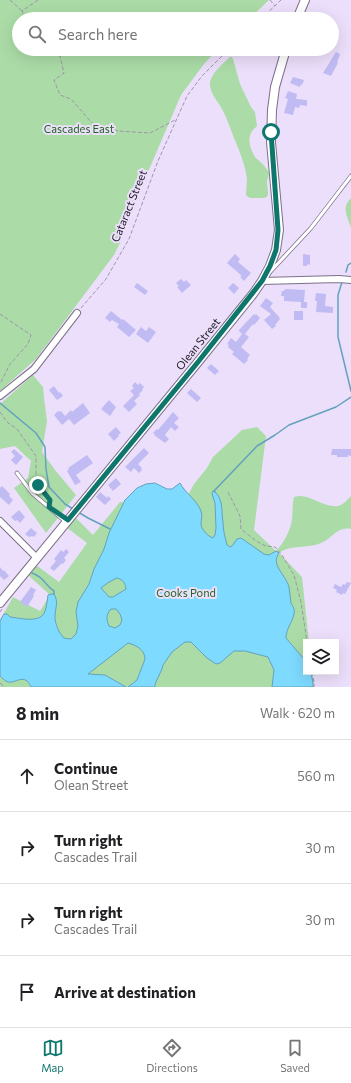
<!DOCTYPE html>
<html lang="en">
<head>
<meta charset="utf-8">
<style>
	:root { --surface:#fff; --page:#f2f2f2; --text:#202124; --muted:#757577; --line:#e0e0e0; --accent:#0f766e }
	body { margin:0; font-family:Commissioner,sans-serif; background:var(--page); color:var(--text) }
	.controls { position:absolute; right:12px; bottom:12px; display:grid; overflow:hidden; border-radius:0px; box-shadow:0 4px 16px #0002 }
	.controls button { width:36px; height:36px; display:grid; place-items:center; padding:0; border:0; border-bottom:1px solid var(--line); background:var(--surface); color:var(--text); font:20px sans-serif }
	.stop { position:absolute; width:12px; height:12px; margin:-9px; border:3px solid #0f766e; border-radius:50%; background:#fff }
	.stop.end { background:#0f766e; border-color:#fff; box-shadow:0 1px 4px #0008 }
	.list { margin:0; padding:0; list-style:none }
	h2 { display:flex; justify-content:space-between; align-items:center; height:52px; margin:0; padding:0 16px; font-size:17px }
	h2 small { font-size:13px; font-weight:400; color:var(--muted) }
	.list li { display:grid; grid-template-columns:26px 1fr auto; gap:12px; align-items:center; box-sizing:border-box; height:72px; padding:0 16px; border-top:1px solid var(--line) }
	.list b { display:block; font-size:15px; white-space:nowrap }
	.list p { margin:0; font-size:13px; white-space:nowrap; color:var(--muted) }
	.list em { font-size:13px; font-style:normal; color:var(--muted) }
	.icon { flex:none; width:22px; height:22px; fill:none; stroke:currentColor; stroke-width:2; stroke-linecap:round; stroke-linejoin:round }
	.map { position:relative; flex:none; width:351px; height:687px; overflow:hidden }
	.search { position:absolute; background:var(--surface); box-shadow:0 4px 16px #0002; left:12px; right:12px; top:12px; height:44px; display:flex; align-items:center; gap:10px; box-sizing:border-box; padding:0 14px; border-radius:22px; color:var(--muted); font-size:15px }
	.sheet { height:340px; background:var(--surface) }
	nav { display:flex; justify-content:space-around; align-items:center; box-sizing:border-box; height:56px; border-top:1px solid var(--line); background:var(--surface); font-size:11px; color:var(--muted) }
	nav a { display:grid; justify-items:center; gap:2px }
	nav .on { color:var(--accent) }
	.map>svg:first-child { display:block }
	.green { fill:#abdca7 }
	.water { fill:#7edafe; stroke:#63a2be; fill-rule:evenodd }
	.lines { fill:none; stroke-linecap:round; stroke-linejoin:round }
	.stream { stroke:#63a2be; stroke-width:1.5 }
	.building { fill:#c0bbf2 }
	.service-casing { stroke:#7d708a; stroke-width:4.5 }
	.minor-casing { stroke:#7d708a; stroke-width:8 }
	.tertiary-casing { stroke:#7d708a; stroke-width:10 }
	.path { stroke:#9e95aa; stroke-width:1; stroke-dasharray:4 2; stroke-linecap:butt }
	.service { stroke:#fff; stroke-width:3 }
	.minor { stroke:#fff; stroke-width:6 }
	.tertiary { stroke:#fff; stroke-width:8 }
	.route { stroke:#0f766e; stroke-width:5 }
	.labels { text-anchor:middle; stroke-width:4; stroke-linejoin:round; paint-order:stroke }
	.park-label { font-size:11px; fill:#20651e; stroke:#ecdffb }
	.street-label { font-size:11px; fill:#25202a; stroke:#ecdffb }
</style>
</head>
<body>
<div class="map">
<svg width="351" height="687" viewBox="0 0 351 687">
	<rect width="100%" height="100%" fill="#ecdffb"/>
	<path class="green" d="M0,0h269l-20,19h-230v30h199l-14,15 -23,31 -39,91 -22,57 -6,12 -78,104 -36,32z
		M230,57h2l1,2 7,25 11,23 4,5 2,14c-3,3 -6,5 -7,10 -2,6 2,19 7,23 4,3 10,9 12,14 0,3 -2,6 -2,9 0,11 6,17 -10,16 -5,0 -8,1 -11,-3 0,-5 1,-11 1,-16 -2,-15 -7,-27 -13,-41 -4,-10 -7,-20 -12,-29 -4,-8 -12,-15 -12,-25 0,-10 13,-20 20,-27z
		M351,198v29l-1,-2c-4,-11 -8,-18 1,-27z
		M33,375l10,12 1,11 3,23 -5,31 13,18 21,25 -30,38 -32,-45 14,-10 3,-17 -16,-15 -15,3v-45z
		M257,427l9,9 -12,94 22,21c7,-7 15,-21 16,-32 1,-7 0,-15 2,-22 14,-5 28,11 44,9 5,-1 9,-6 13,-10v33c-14,-3 -19,10 -30,14 -14,6 -30,1 -42,10l-1,-1 24,25 7,65h-3v30h6l2,15h-314v-67l13,-23 27,14 10,-16 -22,-20 8,-10 23,17 28,-39 -21,-16 8,-11 19,19 27,-33 31,5 36,-10 7,-13 13,-16 6,-11 29,-27z"/>
	<path class="water" d="M155,483l12,6h5l8,-6c5,10 17,17 21,28 3,8 -4,13 4,21 2,3 4,4 8,6l2,-3 1,-7 -1,-25 -3,-9 1,-3h1c10,8 7,20 9,31 0,8 2,15 4,23l3,2 2,-1 5,-7 4,-1 23,16 5,1 7,-4 3,2c-9,12 7,22 10,34 1,5 1,11 2,16 2,4 4,6 3,11 -2,9 -8,15 -8,24l18,21 2,4v9l5,1 2,10v4h-41l2,-17 -6,-13 -23,-6h-11l-14,12 -4,1 -9,-6 -16,-16h-6l-13,10 -9,13 -1,4 -7,15v3h-27l9,-7 8,-21c0,-9 -9,-14 -17,-16l-40,31 17,1 21,12h-95c-6,-15 -16,-3 -23,-5 -3,-1 -6,-4 -8,-6v-55l4,-7h3l3,3c10,1 31,7 35,-6 2,-5 2,-11 3,-16l3,-1h3c5,8 1,14 1,23 0,7 4,16 9,21l7,1 5,-5 2,-8 -2,-14 2,-10 11,-18 5,-15 10,-20 5,-16 16,-33 12,-12 9,-4zM117,578c6,2 8,4 9,11l-13,8h-4l-8,-9 8,-6zM111,609h5l4,5 2,6 -2,5 -5,3 -6,-2c-3,-8 -3,-11 2,-17z"/>
	<g class="lines">
		<path class="stream" d="M346,272l2,-7 3,-2
			M342,282l-4,13v42l13,54
			M0,403l36,30 9,14 1,22 3,18 16,17 8,5
			M215,492l-1,-1 43,-45 18,-11 14,-10 47,-18 15,-10
			M78,512l10,6 22,11
			M32,573c14,5 12,12 22,18v3"/>
	</g>
	<path class="building" d="M336,52l4,2 -3,9h1l-7,13 -8,-3z
		M293,77l11,3 -2,5 -1,-1 -1,3 -10,-4z
		M288,91l9,3 -1,5 11,1v6l-7,-1 -1,3 -4,-1 -2,8 -9,-2 4,-14 -3,-1z
		M235,254l5,5 -2,3 13,11 -7,8 -4,-4 2,-1 -15,-13z
		M303,254l7,1v10l-3,-1v2h-4z
		M181,279l3,3 2,-2 5,5 -9,8 -5,-6 2,-1 -3,-3z
		M137,283l11,8 -3,4 -11,-8z
		M233,283l6,5 -5,6 -6,-6z
		M285,289l20,1 -1,12h3v6h-6v-6l-17,-1v-5h-3l1,-5h2z
		M316,293l10,1 -1,12 8,1v6l-17,-1 1,-11h-2z
		M266,298l7,5 -3,4 10,11h-1l1,1 -5,6 1,1 -4,3 -8,-9 7,-6 -11,-8z
		M111,311l11,9 1,-1 13,11 -7,7 -12,-10 2,-3 -7,-4 -2,2 -5,-4z
		M294,311h9v9h-9z
		M254,314l1,1 1,-1 4,4 -6,7 -1,-1 -8,10 4,3 -8,10 9,8 -3,4 1,1 -4,4 -12,-10 2,-2 -6,-5 1,-2 -2,-1 4,-6 5,4 6,-8 -3,-3v-1z
		M141,327l5,4 3,-4 7,5 -8,11 -12,-9z
		M211,364l8,7 -4,4 -8,-7z
		M135,382l3,3 2,-2 4,4 -2,2 1,1 -4,4 1,1 -6,6 3,3 -8,8 -6,-6 11,-11 -4,-4 4,-3 -2,-2z
		M54,386l5,7 1,-1 3,4 -6,4 -8,-10z
		M191,389l10,9 -4,4 -10,-9z
		M109,400l7,7 -6,9 -9,-7z
		M83,403l7,10 -16,12 -5,-6 -7,6 -8,-10 4,-4 1,1 2,-1 4,5 6,-6 1,2z
		M173,412l6,6 -5,5 5,4 -4,4 -4,-4 -6,8 4,4 -4,4 -11,-8 1,-1 -2,-1 4,-4 1,1z
		M116,427l5,6 -3,2 1,1 -5,5 -6,-7z
		M144,448l5,5 -11,11 4,4h-1l1,2 -3,3 -5,-5 -3,4 -6,-5z
		M14,449l9,8 -7,8 -5,-5 4,-4 -4,-4z
		M332,449h19v7l-3,-1v2h-11v-2h-6z
		M87,455l6,8 -17,12 5,7 -6,3 -8,-14 2,-2 -1,-1z
		M116,478l5,6 -8,7 -5,-6z
		M2,486l8,8 -1,2 4,4 -4,5 -9,-8v-9z
		M100,492l7,6 1,-2 3,3 -6,6 -9,-8z
		M19,510l6,7 -5,6 -3,-3 -2,1 -4,-4z
		M31,528l6,5 -3,4 -2,-1 -3,1 -4,-3z
		M66,549l3,3 -5,6 2,2 -3,4 -1,-1 -8,8 -4,-3 6,-7 -2,-2 7,-9 2,2z
		M0,567l3,4 1,-1 5,6 -5,4 -4,-4z
		M347,582l4,1 -6,11 -2,-1 -1,2 -6,-3 1,-2 -4,-2 2,-4 6,3 2,-3 2,1z
		M31,587l5,3 -3,5 1,1 -7,11 -7,-5z"/>
	<g class="lines">
		<defs>
			<path id="service" d="M270,272l41,-44 40,-52
				M17,473l15,20 34,29"/>
			<path id="minor" d="M262,281l77,-2 12,1
				M0,396l34,-27 43,-56
				M0,521l37,37"/>
			<path id="tertiary" d="M297,19l8,-19
				M0,603l198,-241 55,-68 9,-13 8,-15 6,-16 3,-20 -8,-88 1,-32 3,-23 11,-38"/>
		</defs>
		<use href="#service" class="service-casing"/>
		<use href="#minor" class="minor-casing"/>
		<use href="#tertiary" class="tertiary-casing"/>
		<path class="path" d="M10,0l12,11
			M270,0l5,6
			M25,19l-3,-8 16,-11
			M261,19l20,-19
			M43,49l4,5 13,2 4,17 -10,7 6,15 11,4 21,24 26,8 32,2 25,-13
			M81,308l25,-29 23,-40 29,-78 29,-65 15,-20 27,-27
			M0,314l31,21 -3,9 -18,20 -10,20
			M0,412l7,10 10,7 19,27v21l2,8 12,15v1
			M228,492l12,24 1,13 15,12 10,5 9,1 7,8 12,20 7,27 6,40
			M0,612l2,-3
			M312,672l2,10v5
			M0,683l5,4"/>
		<use href="#service" class="service"/>
		<use href="#minor" class="minor"/>
		<use href="#tertiary" class="tertiary"/>
	</g>
	<g class="lines">
		<path class="route" d="M38,485l12,15 -1,7 19,13 130,-158 64,-81 8,-15 6,-16 2,-20 -7,-98"/>
	</g>
	<g class="labels">
		<g class="park-label">
			<text x="79" y="133">Cascades East</text>
			<text x="186" y="597">Cooks Pond</text>
		</g>
		<g class="street-label">
			<text transform="translate(129 206) rotate(-68)" y="4">Cataract Street</text>
			<text transform="translate(198 344) rotate(-51)" y="4">Olean Street</text>
		</g>
	</g>
</svg>
<div class="controls">
<button><svg class="icon" aria-label="layers" viewBox="0 0 24 24"><path d="M12 4l9 5-9 5-9-5zM3 14l9 5 9-5"/></svg></button>
</div>
<div class="stop" style="left:271px;top:132px"></div>
<div class="stop end" style="left:38px;top:485px"></div>
<div class="search"><svg class="icon" aria-label="search" viewBox="0 0 24 24"><circle cx="10" cy="10" r="6"/><path d="M15 15l6 6"/></svg>Search here</div>
</div>
<section class="sheet">
<h2>8 min<small>Walk · 620 m</small></h2>
<ul class="list">
<li><svg class="icon" aria-label="ahead" viewBox="0 0 24 24"><path d="M12 20V5M6 11l6-6 6 6"/></svg><div><b>Continue</b><p>Olean Street</p></div><em>560 m</em></li>
<li><svg class="icon" aria-label="right" viewBox="0 0 24 24"><path d="M7 20v-9h11M14 6l5 5-5 5"/></svg><div><b>Turn right</b><p>Cascades Trail</p></div><em>30 m</em></li>
<li><svg class="icon" aria-label="right" viewBox="0 0 24 24"><path d="M7 20v-9h11M14 6l5 5-5 5"/></svg><div><b>Turn right</b><p>Cascades Trail</p></div><em>30 m</em></li>
<li><svg class="icon" aria-label="arrive" viewBox="0 0 24 24"><path d="M6 21V4h12l-3 4 3 4H6"/></svg><div><b>Arrive at destination</b></div></li>
</ul>
</section>
<nav>
<a class="on"><svg class="icon" aria-label="map" viewBox="0 0 24 24"><path d="M3 6l6-2 6 2 6-2v14l-6 2-6-2-6 2zM9 4v14M15 6v14"/></svg>Map</a>
<a><svg class="icon" aria-label="directions" viewBox="0 0 24 24"><path d="M12 3l9 9-9 9-9-9zM9 14v-3h6M13 9l2 2-2 2"/></svg>Directions</a>
<a><svg class="icon" aria-label="saved" viewBox="0 0 24 24"><path d="M7 4h10v16l-5-4-5 4z"/></svg>Saved</a>
</nav>
</body>
</html>
